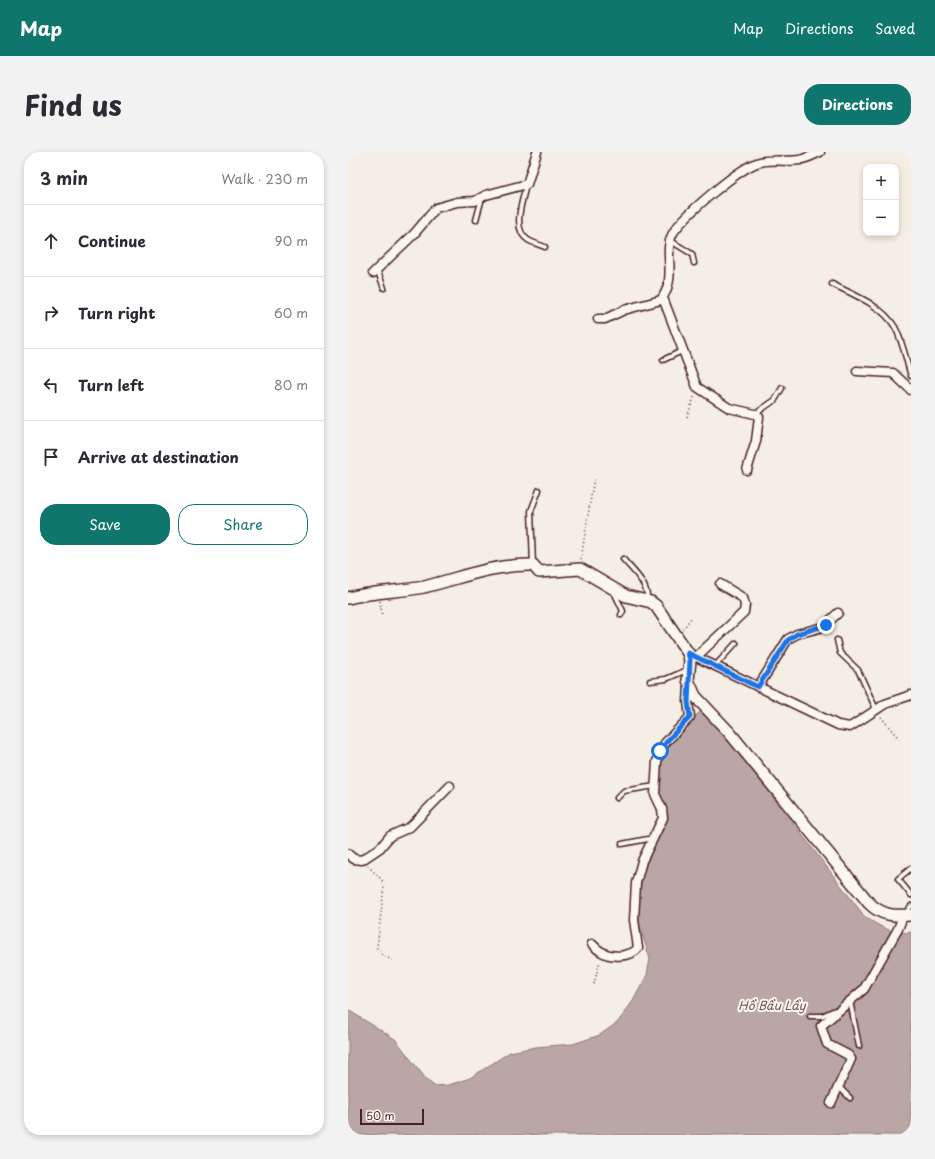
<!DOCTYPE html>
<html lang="en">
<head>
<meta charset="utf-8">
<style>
	:root { --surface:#fff; --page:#f2f2f3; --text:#2b2b33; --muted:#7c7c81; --line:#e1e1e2; --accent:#0f766e }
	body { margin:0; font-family:"Playpen Sans",sans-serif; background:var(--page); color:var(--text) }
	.controls { position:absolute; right:12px; top:12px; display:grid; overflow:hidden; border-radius:8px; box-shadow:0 2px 6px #0003 }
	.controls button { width:36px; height:36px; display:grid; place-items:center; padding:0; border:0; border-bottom:1px solid var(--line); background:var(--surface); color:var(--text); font:20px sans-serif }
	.scale { position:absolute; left:12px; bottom:10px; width:64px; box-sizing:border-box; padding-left:4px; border:2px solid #4a1f2b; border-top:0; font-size:11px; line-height:14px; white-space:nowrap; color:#4a1f2b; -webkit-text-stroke:3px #fbf7ec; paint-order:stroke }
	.stop { position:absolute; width:12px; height:12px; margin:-9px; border:3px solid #1a73e8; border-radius:50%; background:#fff }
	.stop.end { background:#1a73e8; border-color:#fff; box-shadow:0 1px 4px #0008 }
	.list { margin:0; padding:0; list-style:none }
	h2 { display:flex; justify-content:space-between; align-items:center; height:52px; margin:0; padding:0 16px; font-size:17px }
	h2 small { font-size:13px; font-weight:400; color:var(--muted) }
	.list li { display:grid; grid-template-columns:26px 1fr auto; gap:12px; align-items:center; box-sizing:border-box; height:72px; padding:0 16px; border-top:1px solid var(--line) }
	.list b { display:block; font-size:15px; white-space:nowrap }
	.list em { font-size:13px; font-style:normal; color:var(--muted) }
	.actions { display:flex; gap:8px; padding:12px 16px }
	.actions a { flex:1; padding:9px 0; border:1px solid var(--accent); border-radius:16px; text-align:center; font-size:14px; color:var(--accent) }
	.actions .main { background:var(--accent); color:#fff }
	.icon { flex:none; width:22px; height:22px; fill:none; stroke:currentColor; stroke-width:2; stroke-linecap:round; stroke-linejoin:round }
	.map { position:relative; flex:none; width:563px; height:983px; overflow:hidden; border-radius:16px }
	header { display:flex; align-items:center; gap:24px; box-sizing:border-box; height:56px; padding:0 20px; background:var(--accent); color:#fff }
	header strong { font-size:19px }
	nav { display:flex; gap:22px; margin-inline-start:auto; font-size:14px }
	.intro { display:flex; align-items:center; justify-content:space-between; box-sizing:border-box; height:96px; padding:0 24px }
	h1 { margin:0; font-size:28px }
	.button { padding:10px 18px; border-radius:16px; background:var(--accent); color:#fff; font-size:14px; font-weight:700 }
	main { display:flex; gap:24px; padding:0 24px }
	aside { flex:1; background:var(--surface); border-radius:16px; box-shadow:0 2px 6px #0003 }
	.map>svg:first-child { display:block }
	.water { fill:#baa7a5; stroke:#8d7174 }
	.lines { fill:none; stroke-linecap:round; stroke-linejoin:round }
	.lane-casing { stroke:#4a1f2b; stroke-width:7 }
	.street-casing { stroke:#4a1f2b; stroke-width:11 }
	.secondary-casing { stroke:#4a1f2b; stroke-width:14 }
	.path { stroke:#4a1f2b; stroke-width:1.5; stroke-dasharray:1 3; stroke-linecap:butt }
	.lane { stroke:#fbf7ec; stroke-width:4 }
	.street { stroke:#fbf7ec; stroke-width:8 }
	.secondary { stroke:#fbf7ec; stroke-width:11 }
	.route { stroke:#1a73e8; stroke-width:5 }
	.labels { text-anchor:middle; stroke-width:4; stroke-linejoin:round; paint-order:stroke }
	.water-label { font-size:12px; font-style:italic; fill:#714f56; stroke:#fbf7ec }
</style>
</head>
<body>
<header>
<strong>Map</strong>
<nav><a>Map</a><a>Directions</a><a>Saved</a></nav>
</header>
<div class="intro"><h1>Find us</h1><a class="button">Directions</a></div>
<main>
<aside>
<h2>3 min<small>Walk · 230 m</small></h2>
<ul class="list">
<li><svg class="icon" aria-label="ahead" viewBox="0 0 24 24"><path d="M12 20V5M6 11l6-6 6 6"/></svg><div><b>Continue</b></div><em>90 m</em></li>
<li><svg class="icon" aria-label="right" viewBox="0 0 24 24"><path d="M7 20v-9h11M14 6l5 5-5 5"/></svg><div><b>Turn right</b></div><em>60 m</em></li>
<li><svg class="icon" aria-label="left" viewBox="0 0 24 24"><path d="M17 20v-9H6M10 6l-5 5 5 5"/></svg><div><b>Turn left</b></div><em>80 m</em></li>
<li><svg class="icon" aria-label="arrive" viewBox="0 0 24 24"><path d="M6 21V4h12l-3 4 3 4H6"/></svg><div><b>Arrive at destination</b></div></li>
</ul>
<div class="actions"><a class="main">Save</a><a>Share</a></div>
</aside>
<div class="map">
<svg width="563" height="983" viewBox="0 0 563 983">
	<rect width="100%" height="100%" fill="#f4eee4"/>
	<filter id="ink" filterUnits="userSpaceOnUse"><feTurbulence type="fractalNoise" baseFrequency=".025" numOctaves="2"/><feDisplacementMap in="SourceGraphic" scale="8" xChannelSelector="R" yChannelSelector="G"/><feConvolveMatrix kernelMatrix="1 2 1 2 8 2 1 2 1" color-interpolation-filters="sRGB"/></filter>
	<g filter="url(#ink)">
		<path class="water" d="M355,558l14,14 148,193c14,9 28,18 46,15v203h-563v-125l47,29 31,40 8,7 15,-1 21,-7 40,-26 26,-5 37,-3 27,-9 18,-13 15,-21 14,-26 3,-16 -11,-35 -2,-18 3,-27 19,-47 3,-29 -5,-18 5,-34 29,-32z"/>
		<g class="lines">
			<defs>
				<path id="lane" d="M178,33c-3,15 -15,44 2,55 5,3 12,5 17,7
					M128,68l6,-22
					M323,89l21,13 2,9
					M29,117l7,19
					M484,132c22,11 50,21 63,43 8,15 11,33 16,49
					M315,208l19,-9
					M407,262l20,-14 7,-12
					M275,407c10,12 26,25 24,42
					M185,413l-2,-54 8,-21
					M266,440l9,19 -2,4
					M489,488l3,13 18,17 18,39
					M367,514l21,-23
					M302,529l16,-2 21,-9
					M269,646l7,-7 31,-5
					M274,692l31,-6
					M563,716l-13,11 13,16
					M557,762l6,-8
					M502,849l9,45
					M462,864h12l13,-6
					M491,935l11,11"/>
				<path id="street" d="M25,121l41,-39 22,-26 21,-6 18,-1 11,-6 41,-11 10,-32
					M315,146l34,89 32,21 26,6 4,3 -3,24 -9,29
					M250,167h7l19,-9 37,-10c17,-24 2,-46 11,-65 8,-17 69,-69 88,-73 14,-3 27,0 40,-2 7,-2 14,-5 20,-8
					M509,219l36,2 18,17
					M340,501l150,72 12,2 35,-23 26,-9
					M348,505l48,-45 1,-7 -2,-7 -23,-14
					M410,535l30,-48 9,-5 26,-7 15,-14
					M0,702l6,5 8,1 18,-12 10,-12 20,-9 40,-41
					M244,792c3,3 6,6 10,8 10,6 29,5 36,-4l-4,-28 2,-37 6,-22 21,-43 -1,-9 -7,-15 2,-33 8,-18 25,-26 -2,-15 1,-17
					M483,951l20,-44 -3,-4 -21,-11 -6,-18 43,-37 34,-60 5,-13"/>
				<path id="secondary" d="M0,446c25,-7 51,-6 76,-11 36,-9 68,-22 105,-22h4l6,7 41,-3 46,27 25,6 5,4 32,47 2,7 -2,20 7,16 34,36 140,171c13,13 25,13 42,12"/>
			</defs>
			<use href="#lane" class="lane-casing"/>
			<use href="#street" class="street-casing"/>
			<use href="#secondary" class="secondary-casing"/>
			<path class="path" d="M339,265l8,-22
				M233,407l13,-81
				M32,449l2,14
				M335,477l8,-11
				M533,565l18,22
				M20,714l14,14 2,6 -7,62 5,7 12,6
				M246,832l6,-23"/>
			<use href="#lane" class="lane"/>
			<use href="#street" class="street"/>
			<use href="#secondary" class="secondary"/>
		</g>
	</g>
	<g class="lines" filter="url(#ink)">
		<path class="route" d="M312,599l8,-11 22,-23 -2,-15 2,-42 -2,-7 70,34 30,-47 9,-6 29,-9"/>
	</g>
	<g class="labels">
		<g class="water-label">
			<text x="424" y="858">Hồ Bầu Lầy</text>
		</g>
	</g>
</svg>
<div class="controls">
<button>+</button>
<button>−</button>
</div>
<div class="scale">50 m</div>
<div class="stop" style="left:312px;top:599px"></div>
<div class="stop end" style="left:478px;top:473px"></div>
</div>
</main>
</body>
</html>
